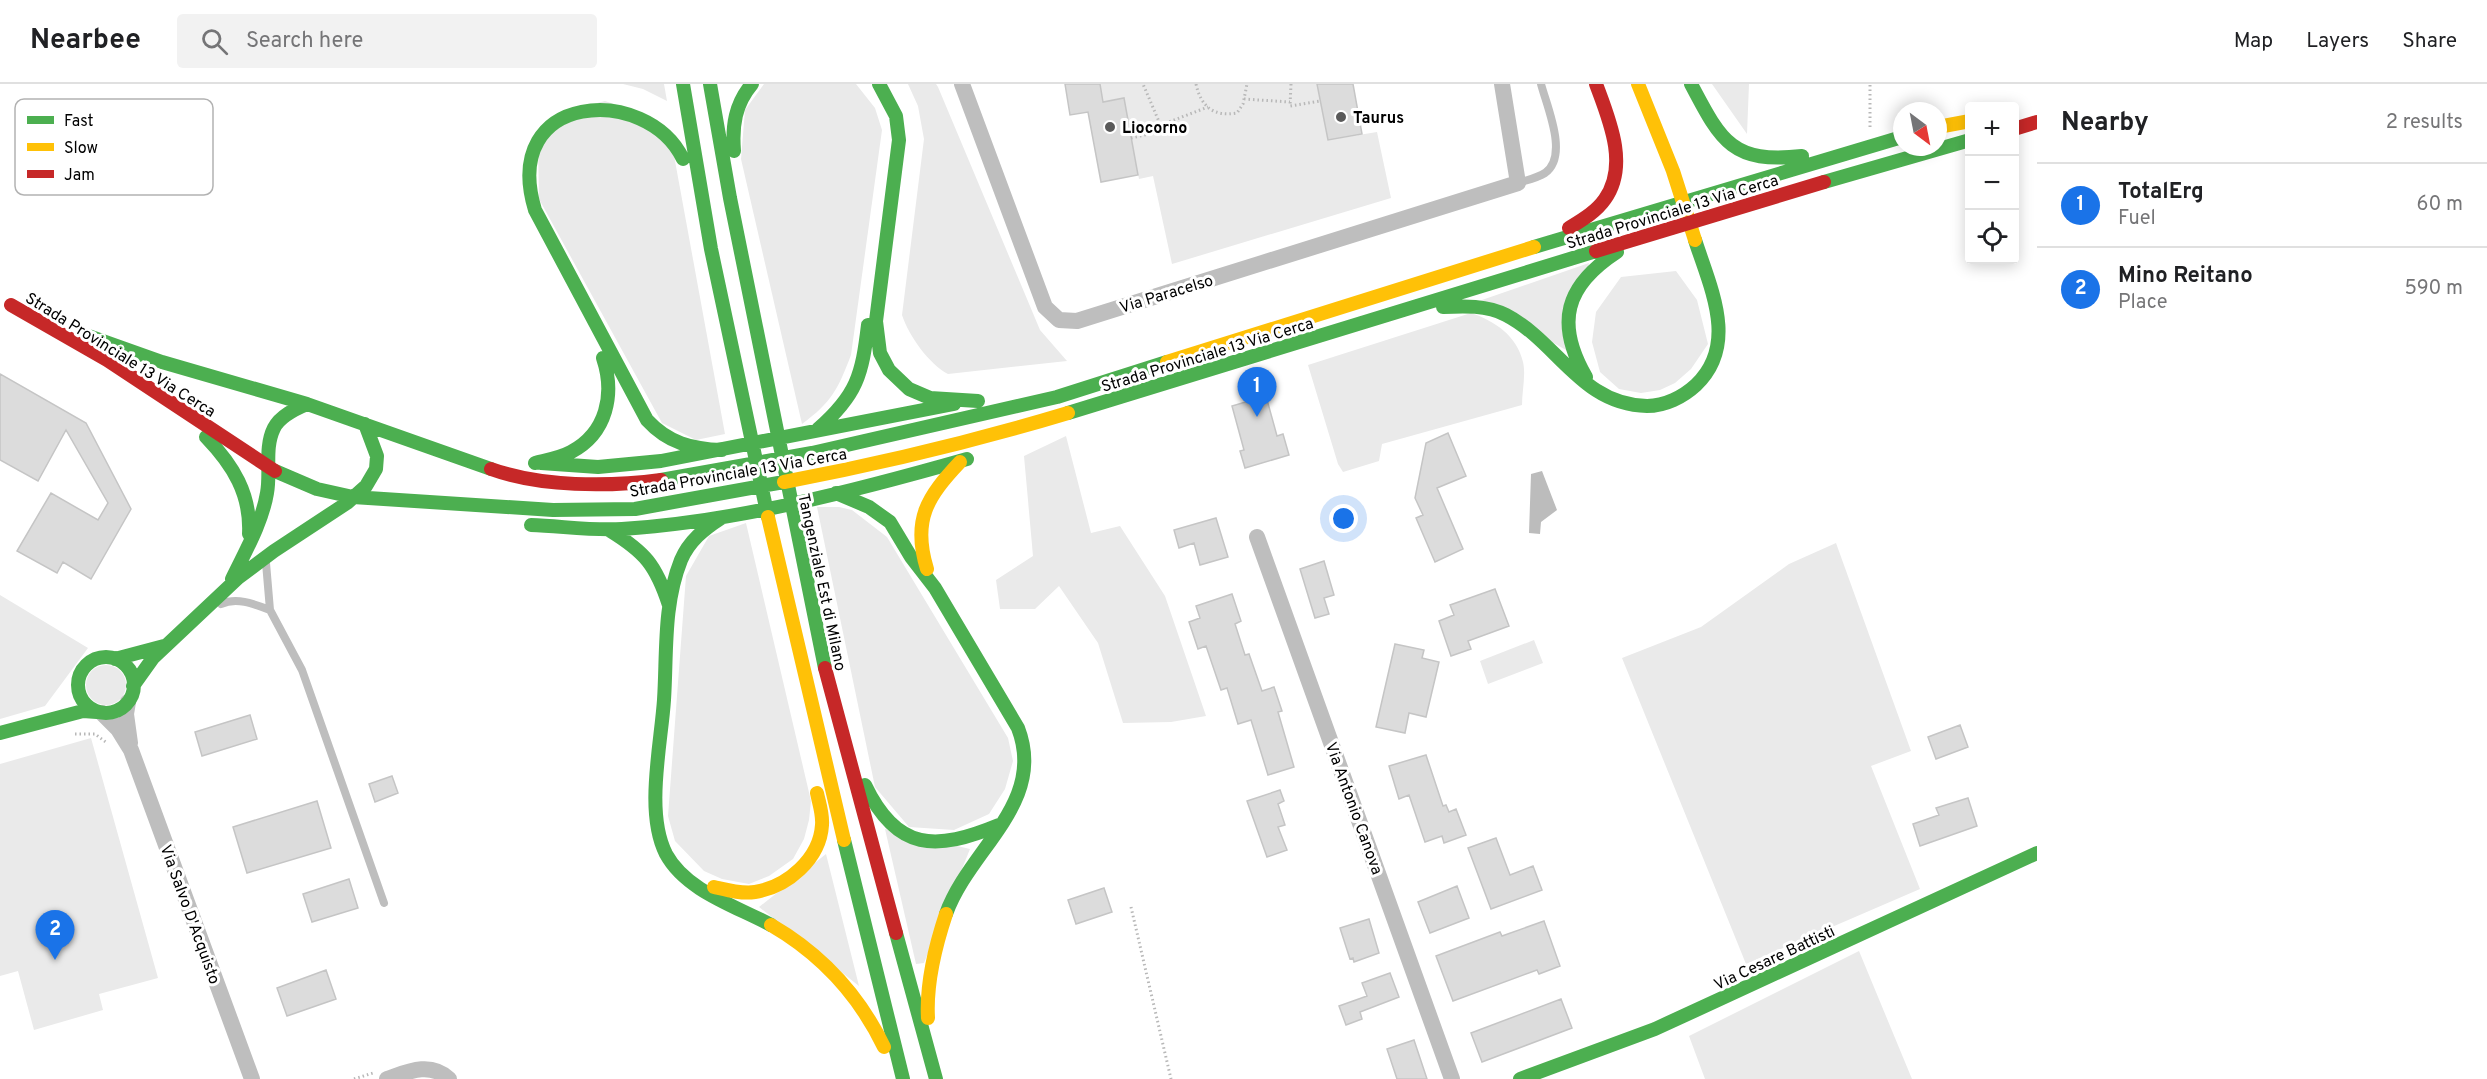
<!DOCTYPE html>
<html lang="en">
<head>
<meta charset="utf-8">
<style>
	:root { --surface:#fff; --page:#f2f2f2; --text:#202124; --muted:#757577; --line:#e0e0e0; --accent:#1a73e8 }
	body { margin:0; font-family:Overpass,sans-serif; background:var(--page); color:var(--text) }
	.controls { position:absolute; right:18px; top:18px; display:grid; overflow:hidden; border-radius:6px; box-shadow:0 3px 15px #0003 }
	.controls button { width:54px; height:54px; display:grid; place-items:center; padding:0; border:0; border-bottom:2px solid var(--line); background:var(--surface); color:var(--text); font:30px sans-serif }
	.compass { position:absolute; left:1893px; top:18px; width:54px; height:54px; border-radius:50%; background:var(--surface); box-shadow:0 3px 15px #0003; rotate:148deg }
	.you { position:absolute; left:1344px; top:435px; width:21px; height:21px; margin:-15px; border:4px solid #fff; border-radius:50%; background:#1a73e8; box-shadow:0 0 0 9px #1a73e833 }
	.badge { display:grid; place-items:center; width:39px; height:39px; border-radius:50%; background:var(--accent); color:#fff; font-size:20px; font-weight:700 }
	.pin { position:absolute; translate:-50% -50px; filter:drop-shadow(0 2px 3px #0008) }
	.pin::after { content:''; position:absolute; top:32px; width:21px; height:18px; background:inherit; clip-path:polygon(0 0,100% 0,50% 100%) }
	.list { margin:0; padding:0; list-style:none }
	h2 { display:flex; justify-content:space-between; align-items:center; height:78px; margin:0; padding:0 24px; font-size:26px }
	h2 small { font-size:20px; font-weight:400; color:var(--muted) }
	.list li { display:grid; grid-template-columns:39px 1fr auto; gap:18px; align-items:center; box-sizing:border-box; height:84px; padding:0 24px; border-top:2px solid var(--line) }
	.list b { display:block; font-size:22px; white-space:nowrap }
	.list p { margin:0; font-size:20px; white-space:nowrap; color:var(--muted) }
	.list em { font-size:20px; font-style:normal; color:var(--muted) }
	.icon { flex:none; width:33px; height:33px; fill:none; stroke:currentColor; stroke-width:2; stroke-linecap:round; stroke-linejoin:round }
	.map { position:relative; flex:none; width:2037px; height:995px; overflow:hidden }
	header { display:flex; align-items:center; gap:36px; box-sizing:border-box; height:84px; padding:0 30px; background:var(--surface); border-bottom:2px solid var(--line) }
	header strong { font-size:28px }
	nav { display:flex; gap:33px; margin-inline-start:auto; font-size:21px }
	.search { width:420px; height:54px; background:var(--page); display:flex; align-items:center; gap:15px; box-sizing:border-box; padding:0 21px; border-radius:6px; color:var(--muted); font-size:22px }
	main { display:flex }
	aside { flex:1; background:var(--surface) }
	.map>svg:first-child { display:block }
	.green { fill:#eaeaea }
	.water { fill:#bcbcbc }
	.building { fill:#dcdcdc; stroke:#c5c5c5; stroke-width:1.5 }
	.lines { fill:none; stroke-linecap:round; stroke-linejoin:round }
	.path { stroke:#b8b8b8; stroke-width:3; stroke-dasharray:1.5 3; stroke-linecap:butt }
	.lane { stroke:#bebebe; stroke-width:8 }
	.street { stroke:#bebebe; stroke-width:16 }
	.fast { stroke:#4caf50; stroke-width:14 }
	.slow { stroke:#ffc107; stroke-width:14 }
	.jam { stroke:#c62828; stroke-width:14 }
	.poi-dot { fill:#595959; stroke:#fff; stroke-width:2 }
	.labels { text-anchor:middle; stroke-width:6; stroke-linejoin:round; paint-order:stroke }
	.poi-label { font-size:16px; font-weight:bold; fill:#000; stroke:#fff; text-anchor:start }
	.street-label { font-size:16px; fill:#000; stroke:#fff }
	.key { fill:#fff; stroke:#b2b2b2; stroke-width:1.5 }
	.key-label { font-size:16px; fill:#000 }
</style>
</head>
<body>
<header>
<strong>Nearbee</strong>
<div class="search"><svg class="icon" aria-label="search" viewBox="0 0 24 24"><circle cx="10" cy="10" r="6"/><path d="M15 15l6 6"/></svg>Search here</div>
<nav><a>Map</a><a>Layers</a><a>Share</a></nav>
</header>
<main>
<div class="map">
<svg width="2037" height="995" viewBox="0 0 2037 995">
	<rect width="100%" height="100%" fill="#fff"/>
	<path class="green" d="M623,0h41l3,17 -24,-12z
		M764,0h92l19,24 7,22 -31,225c-13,34 -19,47 -49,69l-61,-265 4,-49z
		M908,0h28l2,3 102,243 27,31 -119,13c-19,-10 -39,-38 -46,-59l22,-176 -6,-33z
		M1100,0h217l11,56 49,-8 14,66 -219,66 -19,-88 -14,3 -15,-80 -21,3z
		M1712,0h37l-2,50z
		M605,17l39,13 29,36 52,284 -29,6 -34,-17 -123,-224 -1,-52 32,-37z
		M1589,179l-23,87 -87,-49z
		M1676,187l21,29 11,44 -17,25 -16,14 -15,7 -19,3 -22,-4 -19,-17 -8,-30 4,-30 25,-35z
		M1471,229c24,8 46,23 52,49 3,13 -1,30 -1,43l-140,39 -3,17 -36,11 -5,-8 -30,-99z
		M1066,352l25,97 29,-7 45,70 41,120 -35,6 -48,1 -25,-80 -39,-57 -24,23h-35l-4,-29 37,-24 -9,-100z
		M817,423h22l13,3 35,27 121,201 5,23 -8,28 -16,25 -35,16 -45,-3 -34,-40z
		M746,439l65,278 -2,19 -5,19 -11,20 -24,17 -20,8 -27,-5 -18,-8 -29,-30 -7,-25 18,-240 23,-40z
		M1836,459l75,208 -40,15 49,123 -174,75 -124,-306 79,-31 88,-63z
		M0,511l88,53 -43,58 -45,13z
		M1534,556l9,23 -55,21 -8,-23z
		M86 601a20 20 0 1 1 40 0a20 20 0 1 1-40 0Z
		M91,654l67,240 -59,16 4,16 -69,20 -16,-59 -18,5v-212z
		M885,745l85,20 -46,114 -8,1z
		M826,770l33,132 -100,-79z
		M1859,867l53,128h-207l-16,-43z"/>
	<path class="water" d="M1542,387l15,39 -16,12 -1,12 -11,-1 2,-59z"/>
	<path class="building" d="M1065,0h35l3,18 21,-4 14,77 -37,7 -13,-70 -18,3z
		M1317,0h36l9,50 -34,6z
		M0,290l86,49 45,86 -40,70 -28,-17 -6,11 -40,-22 34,-58 47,27 10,-17 -42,-73 -28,51 -38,-21z
		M1266,312l11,40 6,-2 6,21 -44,13 -5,-17 4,-1 -12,-44z
		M1448,349l18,43 -29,12 26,61 -28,13 -19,-44 7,-3 -8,-17 11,-55z
		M1216,434l12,39 -28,8 -6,-22 -15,5 -5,-18z
		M1324,477l10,34 -10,3 5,16 -14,4 -15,-49z
		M1495,505l14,37 -41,15 3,8 -20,7 -12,-35 15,-6 -4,-10z
		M1232,510l9,27 -6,3 10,31 4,-1 13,37 12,-4 8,24 -4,1 16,55 -26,8 -17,-55 -13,4 -11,-36 -6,2 -15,-44 -8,3 -9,-27 11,-4 -4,-12z
		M1395,560l29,6 -2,8 17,4 -13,55 -17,-4 -4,20 -29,-6z
		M250,631l7,24 -55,17 -7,-24z
		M1960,641l8,22 -32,12 -8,-22z
		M1426,671l17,51 3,-1 3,7 7,-3 10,26 -22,8 -2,-7 -17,6 -16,-47 -10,4 -10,-33z
		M392,692l6,17 -23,9 -6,-18z
		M1280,706l4,11 -6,3 7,21 -7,2 9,23 -20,7 -20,-56z
		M1968,714l9,28 -57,20 -7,-22 26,-9 -3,-7z
		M317,717l14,47 -84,25 -14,-46z
		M1496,754l14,37 23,-9 9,24 -51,19 -23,-61z
		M349,795l9,29 -46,14 -9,-28z
		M1457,802l12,32 -39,15 -12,-31z
		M1104,804l8,24 -36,12 -8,-24z
		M1369,835l10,34 -25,9 -1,-4 -3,1 -10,-31z
		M1544,837l16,45 -21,8 -2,-4 -84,31 -17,-45 64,-24 2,4z
		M326,886l10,29 -49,17 -10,-28z
		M1390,889l9,24 -39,15 2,7 -16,6 -7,-19 28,-10 -5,-13z
		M1561,915l11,29 -90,34 -11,-29z
		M1414,956l13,39h-30l-10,-30z"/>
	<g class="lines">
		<path class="path" d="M1196,0c5,23 18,33 41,29l6,-9 4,-20
			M1291,0l-1,22 30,-5
			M1244,15l46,3
			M1161,41l47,-18
			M1870,43v-43
			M1131,54l32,-7 -20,-47
			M75,650h20l12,9
			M1131,823l40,172
			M354,995l19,-6"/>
		<path class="lane" d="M1518,99c9,-3 19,-5 27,-10 24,-17 2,-66 -4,-89
			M266,479l4,47 32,60 82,233
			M221,520c16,-7 33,0 49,6"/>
		<path class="street" d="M962,0l83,223 14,13 18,1 441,-138 -16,-99
			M1257,453l195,542
			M128,618l-2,12 4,29
			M102,629l16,16 13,21 121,329
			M387,995c20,-7 43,-18 62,0"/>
		<path class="fast" d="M683,0l28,165 57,268
			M710,0l20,114 95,470
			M879,0l17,32 3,24 -23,181 4,32 9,17 20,19 21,9 48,3
			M1691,0c30,57 41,80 111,72
			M734,67c-2,-25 1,-47 18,-67
			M683,75c-36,-75 -184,-68 -148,51l112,210c21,23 45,29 75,30
			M1824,98l146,-42
			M1534,163l368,-110
			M1443,223c21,-1 44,-2 63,8 52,27 75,90 141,91 18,0 36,-9 49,-21 43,-41 14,-98 -1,-145
			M86,251l76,27 145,42 184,65
			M1586,293c-31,-54 -21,-91 31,-125
			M1068,329l528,-162
			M818,345c39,-34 44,-54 50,-104
			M206,353c27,28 45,57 43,97
			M535,379c12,-3 25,-5 36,-11 36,-19 44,-58 32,-94
			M541,379l57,4 63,-6 293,-57
			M275,387l42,18 36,8 200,13 82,-1 149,-27
			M661,396l151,-27 245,-56 110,-35
			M836,409l33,14 21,15 21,35 24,31 83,140c29,75 -49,121 -72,186
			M721,434c-17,11 -32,23 -40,42 -18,45 -14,94 -17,140 -3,45 -19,113 2,154 20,37 70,52 105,71
			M531,441c30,1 61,6 91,4 114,-7 236,-39 345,-70
			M609,446c36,22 47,35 60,75
			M232,495c13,-27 30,-56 35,-86 4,-21 -3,-45 7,-65 6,-12 21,-19 33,-24
			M78 601a28 28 0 1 1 56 0a28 28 0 1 1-56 0Z
			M115,575l49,-13
			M133,602l20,-28 85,-80 36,-27 73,-48 19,-17 10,-17 1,-13 -12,-32
			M0,649l83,-22 14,1
			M865,701c32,67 71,66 134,40
			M844,756l59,239
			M896,849l40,146
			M1520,995l135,-50 382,-176"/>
		<path class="slow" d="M1638,0l35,87 22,69
			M1938,43l32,-6
			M1167,278l367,-115
			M784,398c95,-18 191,-41 284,-69
			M768,433l76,323
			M927,485c-15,-49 0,-72 33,-107
			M714,803c13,3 27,7 41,5 32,-5 65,-33 67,-67 1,-11 -3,-22 -5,-32
			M771,841c50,29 88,70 113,122
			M928,934c-2,-35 7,-71 18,-104"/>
		<path class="jam" d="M2014,45l23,-7
			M1569,144c13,-8 27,-16 36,-29 24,-34 4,-80 -9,-115
			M1596,167l228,-69
			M11,221l96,55 168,111
			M491,385c50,18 117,18 170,11
			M825,584l71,265"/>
	</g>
	<g class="poi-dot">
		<circle cx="1341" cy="33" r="6"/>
		<circle cx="1110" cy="43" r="6"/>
	</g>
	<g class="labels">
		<g class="poi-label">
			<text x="1353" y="39">Taurus</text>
			<text x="1122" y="49">Liocorno</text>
		</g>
		<g class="street-label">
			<text transform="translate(1672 127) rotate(-17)" y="6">Strada Provinciale 13 Via Cerca</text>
			<text transform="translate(1166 209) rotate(-17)" y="6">Via Paracelso</text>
			<text transform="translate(121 270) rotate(32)" y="6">Strada Provinciale 13 Via Cerca</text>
			<text transform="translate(1207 270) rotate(-17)" y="6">Strada Provinciale 13 Via Cerca</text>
			<text transform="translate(738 388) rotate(-10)" y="6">Strada Provinciale 13 Via Cerca</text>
			<text transform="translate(823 498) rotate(78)" y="6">Tangenziale Est di Milano</text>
			<text transform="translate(1355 724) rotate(70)" y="6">Via Antonio Canova</text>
			<text transform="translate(191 830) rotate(70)" y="6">Via Salvo D'Acquisto</text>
			<text transform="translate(1774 873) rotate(-25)" y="6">Via Cesare Battisti</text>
		</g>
	</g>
	<rect x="15" y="15" width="198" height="96" rx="9" class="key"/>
	<rect x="27" y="32" width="27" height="8" fill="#4caf50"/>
	<rect x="27" y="59" width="27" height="8" fill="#ffc107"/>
	<rect x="27" y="86" width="27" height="8" fill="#c62828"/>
	<g class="key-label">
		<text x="64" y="42">Fast</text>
		<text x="64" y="69">Slow</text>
		<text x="64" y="96">Jam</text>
	</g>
</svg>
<div class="controls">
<button>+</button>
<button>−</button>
<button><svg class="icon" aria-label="locate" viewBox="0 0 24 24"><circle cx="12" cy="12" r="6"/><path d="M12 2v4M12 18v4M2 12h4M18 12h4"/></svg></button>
</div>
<svg class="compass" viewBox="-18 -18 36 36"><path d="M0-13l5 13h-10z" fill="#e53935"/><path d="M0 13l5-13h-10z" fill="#757577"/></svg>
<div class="you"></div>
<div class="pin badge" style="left:1257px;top:333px">1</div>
<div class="pin badge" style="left:55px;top:876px">2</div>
</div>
<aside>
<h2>Nearby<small>2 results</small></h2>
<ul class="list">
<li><span class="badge">1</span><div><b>TotalErg</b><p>Fuel</p></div><em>60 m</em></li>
<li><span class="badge">2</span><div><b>Mino Reitano</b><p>Place</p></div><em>590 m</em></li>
</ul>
</aside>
</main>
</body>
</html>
